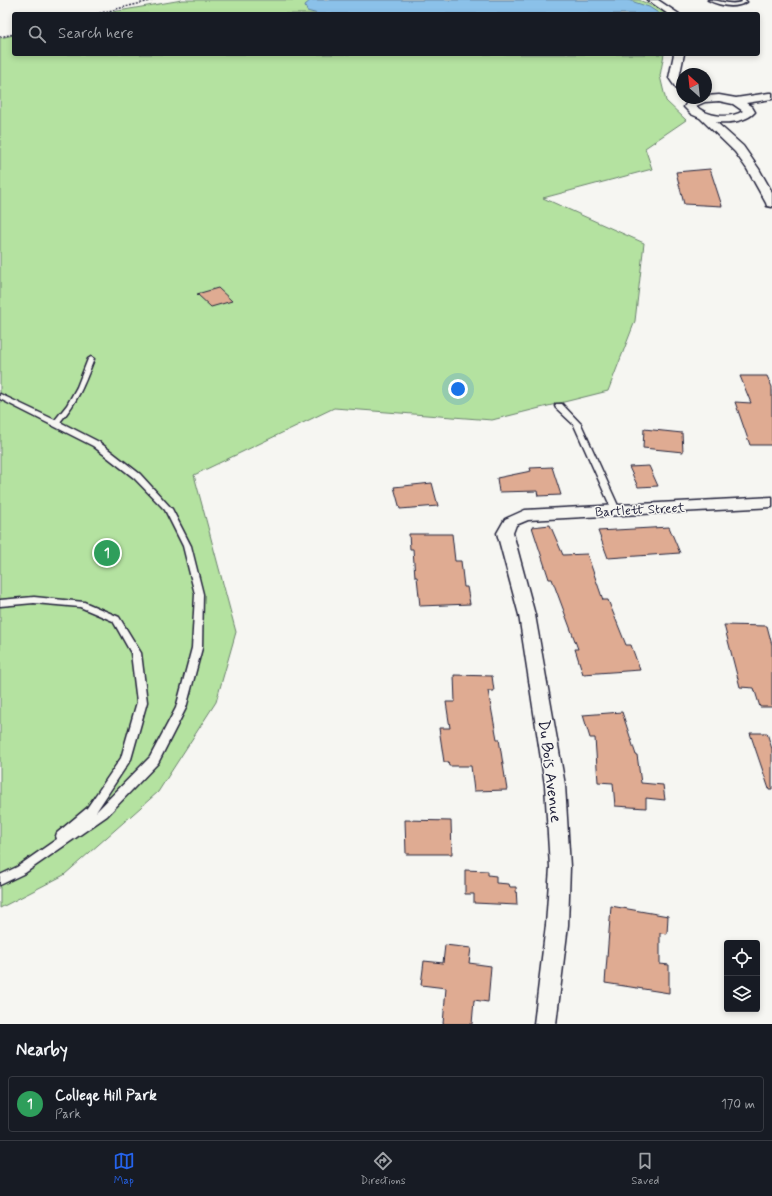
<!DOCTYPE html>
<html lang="en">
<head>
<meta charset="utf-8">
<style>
	:root { --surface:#171b24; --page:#20242c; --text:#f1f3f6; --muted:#9ea1a6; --line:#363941; --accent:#2563eb }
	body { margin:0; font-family:Mynerve,sans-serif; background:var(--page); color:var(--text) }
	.controls { position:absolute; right:12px; bottom:12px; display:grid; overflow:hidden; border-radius:4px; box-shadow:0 2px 6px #0003 }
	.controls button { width:36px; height:36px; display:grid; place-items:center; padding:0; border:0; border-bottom:1px solid var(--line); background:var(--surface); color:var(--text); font:20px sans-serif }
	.compass { position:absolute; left:676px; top:68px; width:36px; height:36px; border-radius:50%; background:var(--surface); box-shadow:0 2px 6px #0003; rotate:333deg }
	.you { position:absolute; left:458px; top:389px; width:14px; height:14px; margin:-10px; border:3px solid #fff; border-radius:50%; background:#1a73e8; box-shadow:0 0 0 6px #1a73e833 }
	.badge { display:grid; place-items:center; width:26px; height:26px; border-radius:50%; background:var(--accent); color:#fff; font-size:13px; font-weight:700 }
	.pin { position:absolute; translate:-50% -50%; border:2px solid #fff; box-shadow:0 1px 4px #0006 }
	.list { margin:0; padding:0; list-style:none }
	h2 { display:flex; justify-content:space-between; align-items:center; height:52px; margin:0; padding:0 16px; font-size:17px }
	h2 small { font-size:13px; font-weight:400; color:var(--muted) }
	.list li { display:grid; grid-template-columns:26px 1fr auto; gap:12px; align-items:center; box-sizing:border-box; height:56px; margin:0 8px 8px; padding:0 8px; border:1px solid var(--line); border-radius:4px }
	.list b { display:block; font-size:15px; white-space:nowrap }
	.list p { margin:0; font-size:13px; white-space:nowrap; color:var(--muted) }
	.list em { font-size:13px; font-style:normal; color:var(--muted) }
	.icon { flex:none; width:22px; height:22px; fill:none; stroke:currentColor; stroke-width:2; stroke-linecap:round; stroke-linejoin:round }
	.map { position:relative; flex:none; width:772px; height:1024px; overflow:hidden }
	.search { position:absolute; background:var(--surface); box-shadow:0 2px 6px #0003; left:12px; right:12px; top:12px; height:44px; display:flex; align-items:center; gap:10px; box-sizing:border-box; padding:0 14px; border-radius:4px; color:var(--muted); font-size:15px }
	.sheet { height:116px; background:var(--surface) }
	nav { display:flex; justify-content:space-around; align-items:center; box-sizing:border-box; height:56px; border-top:1px solid var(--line); background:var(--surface); font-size:11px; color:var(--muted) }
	nav a { display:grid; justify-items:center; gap:2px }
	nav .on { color:var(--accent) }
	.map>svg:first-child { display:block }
	.green { fill:#b4e2a0; stroke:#6b826e }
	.water { fill:#8bc1e9; stroke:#6181a3 }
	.building { fill:#dfab92; stroke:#22223b }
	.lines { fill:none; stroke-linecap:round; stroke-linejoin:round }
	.service-casing { stroke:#22223b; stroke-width:3 }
	.minor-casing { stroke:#22223b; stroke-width:3 }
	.tertiary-casing { stroke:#22223b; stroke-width:3 }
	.path { stroke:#22223b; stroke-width:1.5; stroke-dasharray:2 1.5; stroke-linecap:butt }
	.service { fill:#f6f6f2; fill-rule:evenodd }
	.minor { fill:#f6f6f2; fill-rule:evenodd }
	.tertiary { fill:#f6f6f2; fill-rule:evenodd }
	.labels { text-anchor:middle; stroke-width:3; stroke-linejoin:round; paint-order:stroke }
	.street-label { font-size:13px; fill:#22223b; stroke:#f6f6f2 }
	.near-street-label { font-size:16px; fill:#22223b; stroke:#f6f6f2 }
</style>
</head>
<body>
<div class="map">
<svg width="772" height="1024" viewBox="0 0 772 1024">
	<rect width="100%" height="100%" fill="#f6f6f2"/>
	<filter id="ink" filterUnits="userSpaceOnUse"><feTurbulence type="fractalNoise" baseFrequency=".025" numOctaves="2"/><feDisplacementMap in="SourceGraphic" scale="8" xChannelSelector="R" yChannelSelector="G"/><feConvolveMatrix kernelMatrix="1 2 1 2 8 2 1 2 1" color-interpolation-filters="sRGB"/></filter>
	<g filter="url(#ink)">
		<path class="green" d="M182,0h457l32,14h-570z
			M14,35v19h650l-4,22 6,25 20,19 -41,28 7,21 -109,29 101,45 -9,78 -27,70 -116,29 -158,-12 -140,67 42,157 -20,70 -58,90 -94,83 -64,33v-870z"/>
		<path class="water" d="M311,0h317l21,7 11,7h-342l-11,-3 -2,-6z"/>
		<path class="building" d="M710,169l12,37 -38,-2 -8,-32z
			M218,288l14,13 -21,6 -14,-13z
			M740,376h27l5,11v58h-22l-15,-43 16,1z
			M644,429l38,4 1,19 -40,-4z
			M649,466l9,20 -20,1 -9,-20z
			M552,467l9,28 -23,1 -1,-5 -38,1 -2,-14 34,-7 -1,-3z
			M432,483l6,23 -38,3 -6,-22z
			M550,525l13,30 24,-1 16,46h5l18,45h5l9,25 -57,4 -8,-25h3l-26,-70h-3l-17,-52z
			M669,527l11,26 -72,5 -10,-27z
			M409,534h43l3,27h6l3,26h3l3,17 -50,2 -3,-29h-2l-2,-28h-3z
			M724,625l43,1 5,19v62h-12l-6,-19 -14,-1z
			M454,675l38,1 2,15h-6l9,48h2l8,51 -33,1 -3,-25h-22l-1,-4h-4l-5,-34h11l-4,-26h9z
			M622,712l14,43h1l4,28 22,2 2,15 -19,-2v10l-31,-2 -2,-23 -15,-1 -3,-44h-5l-7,-23z
			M750,733h17l5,16v40h-3z
			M405,820l46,1 1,33h-46z
			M465,870l23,1v4l8,1v7l13,1 1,3h6l1,18 -43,-2v-9h-9z
			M611,906l57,10 -1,18 -7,-1v31l9,1v28l-64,-10z
			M445,945l26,3 -2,15 22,3 -3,36 -14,-2 -2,24h-29l3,-36 -25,-3 3,-24 19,2z"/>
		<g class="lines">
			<defs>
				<path id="service" d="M708,0c13,0 21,6 34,2l-1,-2h4l2,2c-12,7 -27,4 -39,-2z
					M91,357l3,2c-10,26 -16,42 -34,63l39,20 41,32 32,35 19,37 12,48 -1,54 -16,60 -28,55 -51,53 -82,57 -25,12v-10l17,-8 40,-28 -1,-3 1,-3 30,-25 34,-50 16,-56 -6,-49 -18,-32 -33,-14 -46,-4 -34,3v-6l34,-3 50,5 35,15 22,36 6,49 -16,57 -35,53 54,-55 26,-49 16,-60 3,-54 -12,-48 -18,-36 -31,-32 -41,-32 -93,-47v-5l55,26 12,-15 10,-18 11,-28z
					M556,404h6l19,20 39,86 -1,2h-6l-1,-2 -38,-85 -18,-17 -1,-2z"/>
				<path id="minor" d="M772,497v10l-244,13 -12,5 -3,8 22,82 30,170 5,82 -2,58 -12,99h-22l12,-99 4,-58 -5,-82 -26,-170 -22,-82 8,-14 20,-9z"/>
				<path id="tertiary" d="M648,0h10l21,14h-11z
					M674,54h10l-5,24 3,4v10l-4,-1 -9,-13z
					M769,93h3v6l-26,4 6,4 3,5c-9,10 -26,11 -39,10l27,24 16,23 13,23v15l-5,-1 -1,-3 -19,-34 -12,-17 -35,-34 -9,-4 -7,-7 4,-6 8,-3h10v-2l13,-1 17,3zM719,101l14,3 10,7c-13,8 -36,6 -47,-5l9,-4z"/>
			</defs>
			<use href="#service" class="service-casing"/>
			<use href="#minor" class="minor-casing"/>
			<use href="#tertiary" class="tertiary-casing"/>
			<path class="path" d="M96,14l58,-14
				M0,37l14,-3"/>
			<use href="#service" class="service"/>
			<use href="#minor" class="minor"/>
			<use href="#tertiary" class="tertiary"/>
		</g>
	</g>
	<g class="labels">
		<g class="street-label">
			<text transform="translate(640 509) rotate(-3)" y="5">Bartlett Street</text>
		</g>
		<g class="near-street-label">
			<text transform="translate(551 771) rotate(83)" y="6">Du Bois Avenue</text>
		</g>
	</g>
</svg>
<div class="controls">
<button><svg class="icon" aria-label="locate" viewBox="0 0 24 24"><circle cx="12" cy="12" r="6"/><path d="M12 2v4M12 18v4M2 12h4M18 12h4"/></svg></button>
<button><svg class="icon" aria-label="layers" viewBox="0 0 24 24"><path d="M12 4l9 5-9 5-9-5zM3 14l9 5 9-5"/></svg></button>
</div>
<svg class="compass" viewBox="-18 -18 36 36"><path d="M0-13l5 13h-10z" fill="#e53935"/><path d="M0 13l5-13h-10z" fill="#9ea1a6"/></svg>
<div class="you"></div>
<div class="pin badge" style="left:107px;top:553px;background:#2e9e5b">1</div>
<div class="search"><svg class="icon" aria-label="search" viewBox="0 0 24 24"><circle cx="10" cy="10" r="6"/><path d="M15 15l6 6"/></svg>Search here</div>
</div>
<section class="sheet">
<h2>Nearby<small></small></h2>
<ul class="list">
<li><span class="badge" style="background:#2e9e5b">1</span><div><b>College Hill Park</b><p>Park</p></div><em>170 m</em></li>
</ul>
</section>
<nav>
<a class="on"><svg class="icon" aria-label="map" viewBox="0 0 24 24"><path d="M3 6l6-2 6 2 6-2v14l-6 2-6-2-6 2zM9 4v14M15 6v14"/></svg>Map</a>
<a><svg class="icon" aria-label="directions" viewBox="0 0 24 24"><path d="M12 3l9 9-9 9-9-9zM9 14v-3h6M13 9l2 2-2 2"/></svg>Directions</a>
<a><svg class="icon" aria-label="saved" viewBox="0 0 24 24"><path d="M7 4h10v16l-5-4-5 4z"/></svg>Saved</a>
</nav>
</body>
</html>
